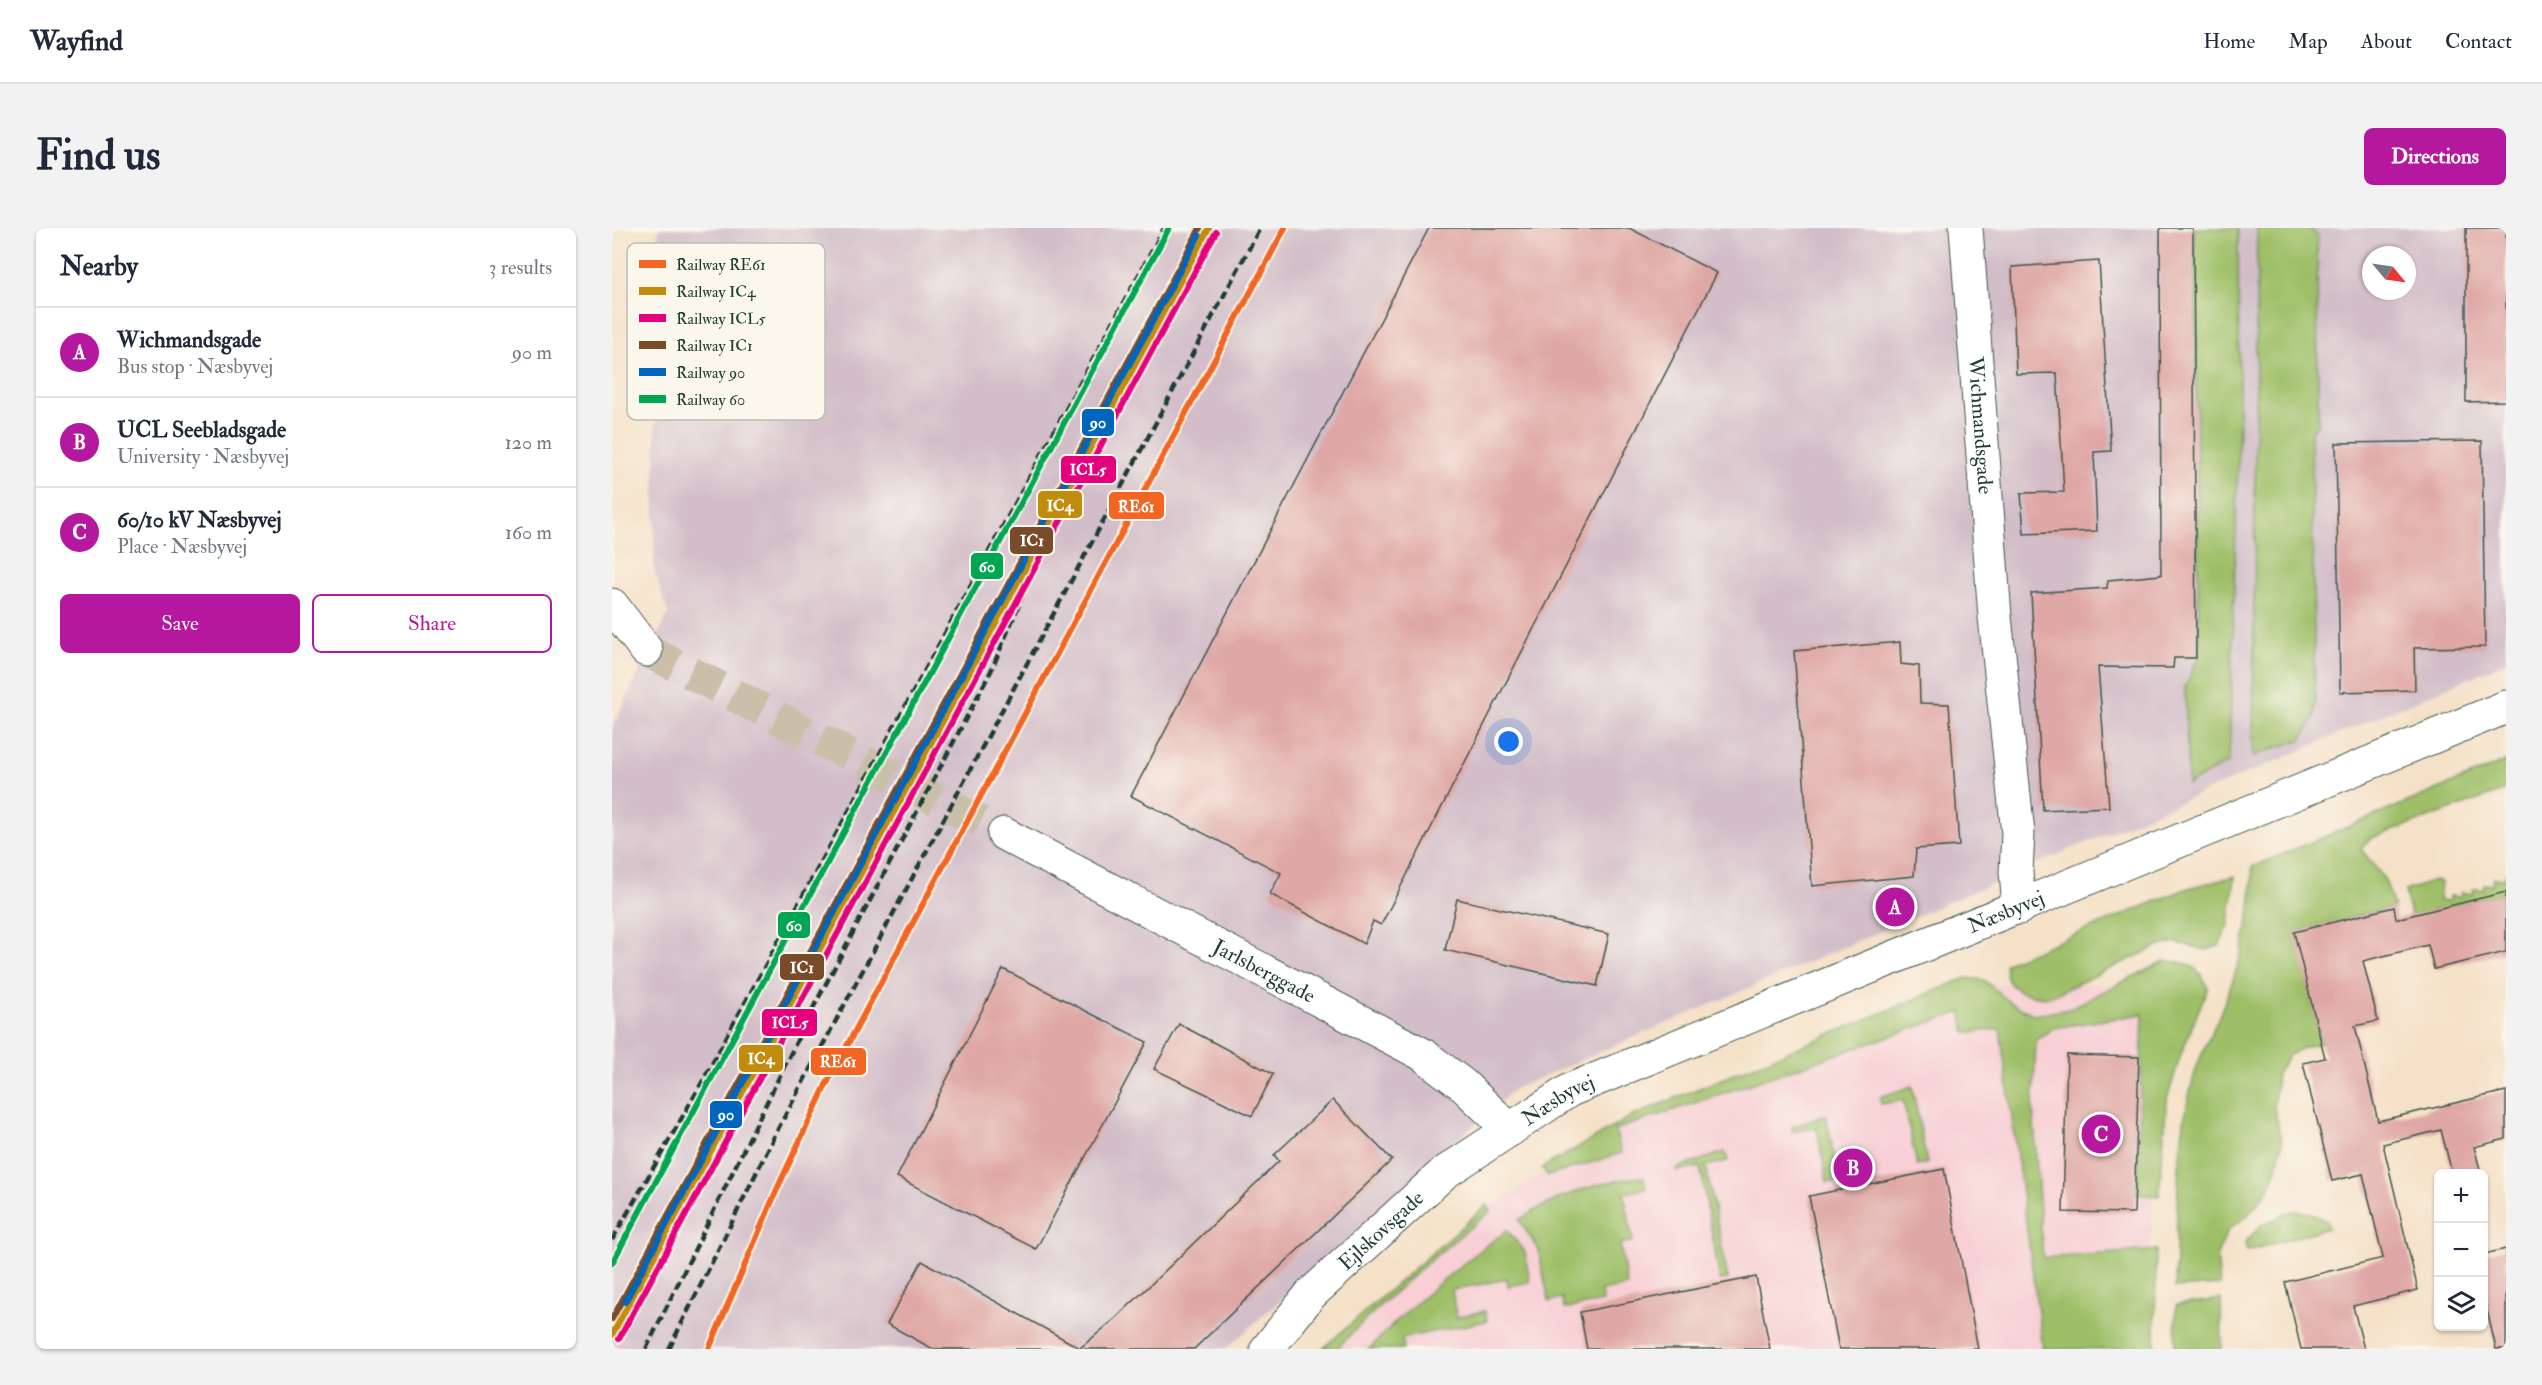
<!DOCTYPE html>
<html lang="en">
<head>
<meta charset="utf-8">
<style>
	:root { --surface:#fff; --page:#f2f2f3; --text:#1f2937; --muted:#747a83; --line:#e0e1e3; --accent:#b5179e }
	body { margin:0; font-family:"IM FELL Double Pica",serif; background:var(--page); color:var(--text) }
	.controls { position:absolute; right:18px; bottom:18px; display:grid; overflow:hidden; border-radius:9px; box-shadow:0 2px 4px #0004 }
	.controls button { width:54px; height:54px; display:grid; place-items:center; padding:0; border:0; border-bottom:2px solid var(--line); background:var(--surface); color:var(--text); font:30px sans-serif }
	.compass { position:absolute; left:1750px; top:18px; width:54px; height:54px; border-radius:50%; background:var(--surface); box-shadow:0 2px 4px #0004; rotate:119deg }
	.you { position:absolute; left:897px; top:514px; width:21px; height:21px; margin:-15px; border:4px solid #fff; border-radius:50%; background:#1a73e8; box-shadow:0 0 0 9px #1a73e833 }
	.badge { display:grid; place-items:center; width:39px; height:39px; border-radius:50%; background:var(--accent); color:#fff; font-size:20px; font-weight:700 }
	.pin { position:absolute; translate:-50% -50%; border:3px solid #fff; box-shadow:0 2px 6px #0006 }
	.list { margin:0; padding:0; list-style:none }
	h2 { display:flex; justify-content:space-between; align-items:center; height:78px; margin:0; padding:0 24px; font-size:26px }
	h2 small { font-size:20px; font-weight:400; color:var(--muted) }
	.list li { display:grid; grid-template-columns:39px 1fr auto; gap:18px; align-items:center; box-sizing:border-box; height:90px; padding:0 24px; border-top:2px solid var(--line) }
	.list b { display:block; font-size:22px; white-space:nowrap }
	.list p { margin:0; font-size:20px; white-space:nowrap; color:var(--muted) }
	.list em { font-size:20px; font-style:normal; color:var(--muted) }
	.actions { display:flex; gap:12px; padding:18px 24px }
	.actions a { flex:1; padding:14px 0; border:2px solid var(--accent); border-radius:9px; text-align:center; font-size:21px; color:var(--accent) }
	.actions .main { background:var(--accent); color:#fff }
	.icon { flex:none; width:33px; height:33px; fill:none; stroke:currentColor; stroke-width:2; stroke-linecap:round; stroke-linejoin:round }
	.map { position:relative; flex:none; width:1894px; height:1121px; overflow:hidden; border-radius:9px }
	header { display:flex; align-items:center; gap:36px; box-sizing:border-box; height:84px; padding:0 30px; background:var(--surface); border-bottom:2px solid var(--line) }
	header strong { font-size:28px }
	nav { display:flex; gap:33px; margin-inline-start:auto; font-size:21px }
	.intro { display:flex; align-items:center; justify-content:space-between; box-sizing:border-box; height:144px; padding:0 36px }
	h1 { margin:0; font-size:42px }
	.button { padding:15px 27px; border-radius:9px; background:var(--accent); color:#fff; font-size:21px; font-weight:700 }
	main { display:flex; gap:36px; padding:0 36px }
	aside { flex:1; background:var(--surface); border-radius:9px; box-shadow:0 2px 4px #0004 }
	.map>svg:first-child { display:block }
	.built { fill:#f7cfd4 }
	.industrial { fill:#d2bdc8; fill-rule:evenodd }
	.green { fill:#9ebf68; stroke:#5e7e4e; stroke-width:1.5 }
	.building { fill:#dfa7a5 }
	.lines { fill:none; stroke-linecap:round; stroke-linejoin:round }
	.minor-tunnel { stroke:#cac0aa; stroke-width:33; stroke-dasharray:33 16; stroke-linecap:butt }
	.minor-casing { stroke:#3f564a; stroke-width:35 }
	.minor { stroke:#fff; stroke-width:33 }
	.rail { stroke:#1f3d34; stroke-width:4.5; stroke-dasharray:9 4.5; stroke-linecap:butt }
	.rail-1-casing { stroke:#fbf7ec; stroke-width:10 }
	.rail-2-casing { stroke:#fbf7ec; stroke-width:10 }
	.rail-3-casing { stroke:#fbf7ec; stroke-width:10 }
	.rail-4-casing { stroke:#fbf7ec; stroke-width:10 }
	.rail-5-casing { stroke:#fbf7ec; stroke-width:10 }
	.rail-6-casing { stroke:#fbf7ec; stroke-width:10 }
	.rail-1 { stroke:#f26522; stroke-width:6 }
	.rail-2 { stroke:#c18c0d; stroke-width:6 }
	.rail-3 { stroke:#e5007d; stroke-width:6 }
	.rail-4 { stroke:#7a4b2a; stroke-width:6 }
	.rail-5 { stroke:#0065bd; stroke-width:6 }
	.rail-6 { stroke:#00a651; stroke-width:6 }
	.labels { text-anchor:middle; stroke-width:4.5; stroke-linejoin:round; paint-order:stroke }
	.street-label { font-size:21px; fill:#1f3d34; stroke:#fbf7ec }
	.key { fill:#fbf7ec; stroke:#b9bfb5; stroke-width:1.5 }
	.key-label { font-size:16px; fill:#1f3d34 }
	.line-badge { stroke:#fbf7ec; stroke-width:2 }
	.badge-label { font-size:16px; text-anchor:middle; font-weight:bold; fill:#fff }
</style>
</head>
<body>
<header>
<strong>Wayfind</strong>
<nav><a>Home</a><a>Map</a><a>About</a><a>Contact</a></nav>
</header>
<div class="intro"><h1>Find us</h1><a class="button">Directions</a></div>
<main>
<aside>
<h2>Nearby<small>3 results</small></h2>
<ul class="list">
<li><span class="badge">A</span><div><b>Wichmandsgade</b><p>Bus stop · Næsbyvej</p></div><em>90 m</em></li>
<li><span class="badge">B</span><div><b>UCL Seebladsgade</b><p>University · Næsbyvej</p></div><em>120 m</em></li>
<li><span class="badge">C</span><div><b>60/10 kV Næsbyvej</b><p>Place · Næsbyvej</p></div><em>160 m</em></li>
</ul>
<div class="actions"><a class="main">Save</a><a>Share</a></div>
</aside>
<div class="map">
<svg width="1894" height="1121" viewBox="0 0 1894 1121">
	<rect width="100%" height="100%" fill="#fbf7ec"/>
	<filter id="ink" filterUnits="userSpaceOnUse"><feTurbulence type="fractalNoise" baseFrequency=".0167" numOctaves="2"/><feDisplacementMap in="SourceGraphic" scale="12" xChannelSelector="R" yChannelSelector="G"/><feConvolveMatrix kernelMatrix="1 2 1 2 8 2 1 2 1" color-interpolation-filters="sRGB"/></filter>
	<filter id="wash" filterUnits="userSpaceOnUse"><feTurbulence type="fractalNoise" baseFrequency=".008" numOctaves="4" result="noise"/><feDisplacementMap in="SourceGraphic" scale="24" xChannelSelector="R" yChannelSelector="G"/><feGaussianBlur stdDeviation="1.35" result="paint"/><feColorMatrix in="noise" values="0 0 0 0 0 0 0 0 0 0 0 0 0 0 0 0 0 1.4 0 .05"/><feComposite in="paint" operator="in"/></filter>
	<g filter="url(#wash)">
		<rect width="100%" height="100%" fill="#f5e1c8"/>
		<path class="built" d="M1357,756h198l-16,260v105h-819l15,-18 140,-122 128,-82z"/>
		<path class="industrial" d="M46,0h1848v434l-992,427 -288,260h-614v-621l56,-114 -14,-45zM1759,27h36v36h-36z"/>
		<path class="green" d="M1583,0h43l1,193 -10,341 -41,22 -3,-97 14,-30z
			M1645,0h53l7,7 1,188 -7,8 4,285 -13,23 -49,17z
			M1894,533v29l-137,49 -8,10 24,31 9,27 -99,25 26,111 -17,4 -15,8 -12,18 -3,34 8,35 -5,26 -8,22 -23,27 -18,13 -11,25 3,30 -45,3c3,-69 -1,-141 18,-208 5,-21 15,-39 24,-59 21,-50 37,-99 35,-154z
			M1894,644v20l-95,24 -6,-25 32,-11 4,2 -2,19h10l1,-5 10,1 2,-5 10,2 1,-5h10l1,-5 8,1 1,-7 12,1z
			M1623,648l-6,49 -10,21 -13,4 -32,-8 -20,6 -105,49c-22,-1 -48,-7 -43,-34l182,-75z
			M1552,733c24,1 33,3 44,26l-27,67 -14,45 -8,97 -22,-1 6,-181 -90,14 -17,13 -3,68 10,149 113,-8 -1,99h-112l-43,-320 -34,4 -5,-21 -346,118 7,23 -74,23 -6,-8 90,-52 334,-138 18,2 28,24 23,11 34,-6z
			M1300,858l15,77 -10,2 -14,-65 -22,4 -1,-7z
			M1214,887l13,66 -12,2 -10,-55 -24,4 -1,-5z
			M1113,924l3,9 -22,5 22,113 -8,1 -20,-113 -23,4v-3z
			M1032,949l2,12 -22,4 9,48 -13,3 7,42 -26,5 2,11 -39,7 -2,-11 -13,4 -11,-53 -19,-29c38,-24 80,-40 125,-43z
			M875,977l4,6c-55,43 -106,87 -155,138h-14z
			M1680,983l16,1 19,9 1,7 -81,23 -2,-8 16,-18z
			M895,1002l18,22 5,30 -22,4 -1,-7 -55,11 4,27 29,-6 2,10 -85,17 2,11h-35c42,-45 89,-82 138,-119z
			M1609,1071l1,50h-47l1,-44z"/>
		<g id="blocks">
			<path class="building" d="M817,0h200l88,45 -336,652 -8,-4 -9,23 -94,-50 11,-21 -150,-77z
				M1548,0h33l3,430h-22l-1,10 -75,-1 11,140 -66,3 -12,-217 76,-5 1,-8 53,-5z
				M1854,0h40v173l-40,1z
				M1487,33l12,190 -17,1 3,79 -73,3 -3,-41 43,-1 -7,-119 -41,1 -4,-107z
				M1870,213l3,206 -71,1 1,42 -75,2 -4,-249z
				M1288,414l1,22 18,2 1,37 29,1 10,142 -43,3 -2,27 -102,10 -18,-235z
				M1894,664v60l-72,17 -6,-24 -65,16 15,60 -23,5 23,95 128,-30v48l-32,8 7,26h-29l-11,-43 -58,14 35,146 -65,16 11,43h-63l-16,-67 98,-24 -20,-84 -31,7 -29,-118 22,-5 -31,-126 100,-25 2,12z
				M845,671l152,35 -12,52 -152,-36z
				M391,741l144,73 -111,207 -139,-72z
				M567,796l94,50 -21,42 -98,-47z
				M1455,827l72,2 -5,156 -71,-1z
				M721,872l59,60 -198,189h-261l-46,-25 35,-63 158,87 35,-29 164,-158 -5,-6z
				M1332,941l34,180h-139l-30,-153z
				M1894,1021v100h-10l-12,-52v-43z
				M1144,1049l14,72h-183l-7,-37z"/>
		</g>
	</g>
	<g filter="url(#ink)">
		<use href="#blocks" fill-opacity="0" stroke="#3f564a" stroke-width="1.5"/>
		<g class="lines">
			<path class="minor-tunnel" d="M34,422l358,184"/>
			<defs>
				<g id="minor">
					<path id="s1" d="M1354,0l29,389 23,216 -2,39 3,36"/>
					<path d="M0,377l34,45"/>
					<path id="s2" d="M392,606l418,220 40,30 48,46"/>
					<path id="s3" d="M655,1121l44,-55 133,-121 126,-83 936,-383"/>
				</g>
			</defs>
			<use href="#minor" class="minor-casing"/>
			<use href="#minor" class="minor"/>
			<path class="rail" d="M0,1012l87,-152 465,-860
				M34,1121l164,-335 181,-343 52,-123 49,-102
				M57,1121l110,-222 481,-899"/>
			<defs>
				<path id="rail-1" d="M97,1121l69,-162 48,-102 459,-857"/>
				<path id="rail-2" d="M0,1107l597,-1107"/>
				<path id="rail-3" d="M7,1111l597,-1107"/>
				<path id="rail-4" d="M0,1091l588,-1091"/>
				<path id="rail-5" d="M13,1074l574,-1067"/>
				<path id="rail-6" d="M0,1035l557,-1035"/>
			</defs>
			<use href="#rail-1" class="rail-1-casing"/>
			<use href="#rail-2" class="rail-2-casing"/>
			<use href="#rail-3" class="rail-3-casing"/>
			<use href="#rail-4" class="rail-4-casing"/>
			<use href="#rail-5" class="rail-5-casing"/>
			<use href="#rail-6" class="rail-6-casing"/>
			<use href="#rail-1" class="rail-1"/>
			<use href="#rail-2" class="rail-2"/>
			<use href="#rail-3" class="rail-3"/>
			<use href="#rail-4" class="rail-4"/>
			<use href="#rail-5" class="rail-5"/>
			<use href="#rail-6" class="rail-6"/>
		</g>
	</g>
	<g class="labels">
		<g class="street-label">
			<text dy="7" stroke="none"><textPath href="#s1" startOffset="198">Wichmandsgade</textPath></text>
			<text dy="7" stroke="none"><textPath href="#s3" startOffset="872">Næsbyvej</textPath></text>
			<text dy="7" stroke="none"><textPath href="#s2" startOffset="294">Jarlsberggade</textPath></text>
			<text dy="7" stroke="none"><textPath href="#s3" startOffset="386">Næsbyvej</textPath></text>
			<text dy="7" stroke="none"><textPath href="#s3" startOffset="165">Ejlskovsgade</textPath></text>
		</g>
	</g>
	<rect x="15" y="15" width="198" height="177" rx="9" class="key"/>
	<rect x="27" y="32" width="27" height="8" fill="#f26522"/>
	<rect x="27" y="59" width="27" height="8" fill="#c18c0d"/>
	<rect x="27" y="86" width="27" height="8" fill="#e5007d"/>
	<rect x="27" y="113" width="27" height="8" fill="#7a4b2a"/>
	<rect x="27" y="140" width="27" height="8" fill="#0065bd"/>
	<rect x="27" y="167" width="27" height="8" fill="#00a651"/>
	<g class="key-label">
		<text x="64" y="42">Railway RE61</text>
		<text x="64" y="69">Railway IC4</text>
		<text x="64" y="96">Railway ICL5</text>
		<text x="64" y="123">Railway IC1</text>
		<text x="64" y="150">Railway 90</text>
		<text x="64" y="177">Railway 60</text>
	</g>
	<g class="line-badge">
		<rect x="469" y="180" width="34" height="29" rx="6" fill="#0065bd"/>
		<rect x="448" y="227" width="57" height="29" rx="6" fill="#e5007d"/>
		<rect x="425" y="262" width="46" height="29" rx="6" fill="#c18c0d"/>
		<rect x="496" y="263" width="57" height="29" rx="6" fill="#f26522"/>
		<rect x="397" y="298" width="45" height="29" rx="6" fill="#7a4b2a"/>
		<rect x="358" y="324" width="34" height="28" rx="6" fill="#00a651"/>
		<rect x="165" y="683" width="34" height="28" rx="6" fill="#00a651"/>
		<rect x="167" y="725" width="46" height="28" rx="6" fill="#7a4b2a"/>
		<rect x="149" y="780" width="57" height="29" rx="6" fill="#e5007d"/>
		<rect x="126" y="816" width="46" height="29" rx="6" fill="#c18c0d"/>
		<rect x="198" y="819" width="57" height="29" rx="6" fill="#f26522"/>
		<rect x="97" y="872" width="34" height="29" rx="6" fill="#0065bd"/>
	</g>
	<g class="badge-label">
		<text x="486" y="200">90</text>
		<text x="476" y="247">ICL5</text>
		<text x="448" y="283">IC4</text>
		<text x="524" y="284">RE61</text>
		<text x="420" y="318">IC1</text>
		<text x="375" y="344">60</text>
		<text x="182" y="703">60</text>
		<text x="190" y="745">IC1</text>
		<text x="178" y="800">ICL5</text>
		<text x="149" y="836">IC4</text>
		<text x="226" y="839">RE61</text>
		<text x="114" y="892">90</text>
	</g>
</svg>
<div class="controls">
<button>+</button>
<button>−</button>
<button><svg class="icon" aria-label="layers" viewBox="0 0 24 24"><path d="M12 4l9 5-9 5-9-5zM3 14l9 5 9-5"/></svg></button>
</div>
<svg class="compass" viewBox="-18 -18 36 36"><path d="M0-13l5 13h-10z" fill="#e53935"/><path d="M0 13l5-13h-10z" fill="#747a83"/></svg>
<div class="you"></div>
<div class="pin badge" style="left:1283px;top:679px">A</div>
<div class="pin badge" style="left:1241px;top:940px">B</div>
<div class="pin badge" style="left:1489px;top:906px">C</div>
</div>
</main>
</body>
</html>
